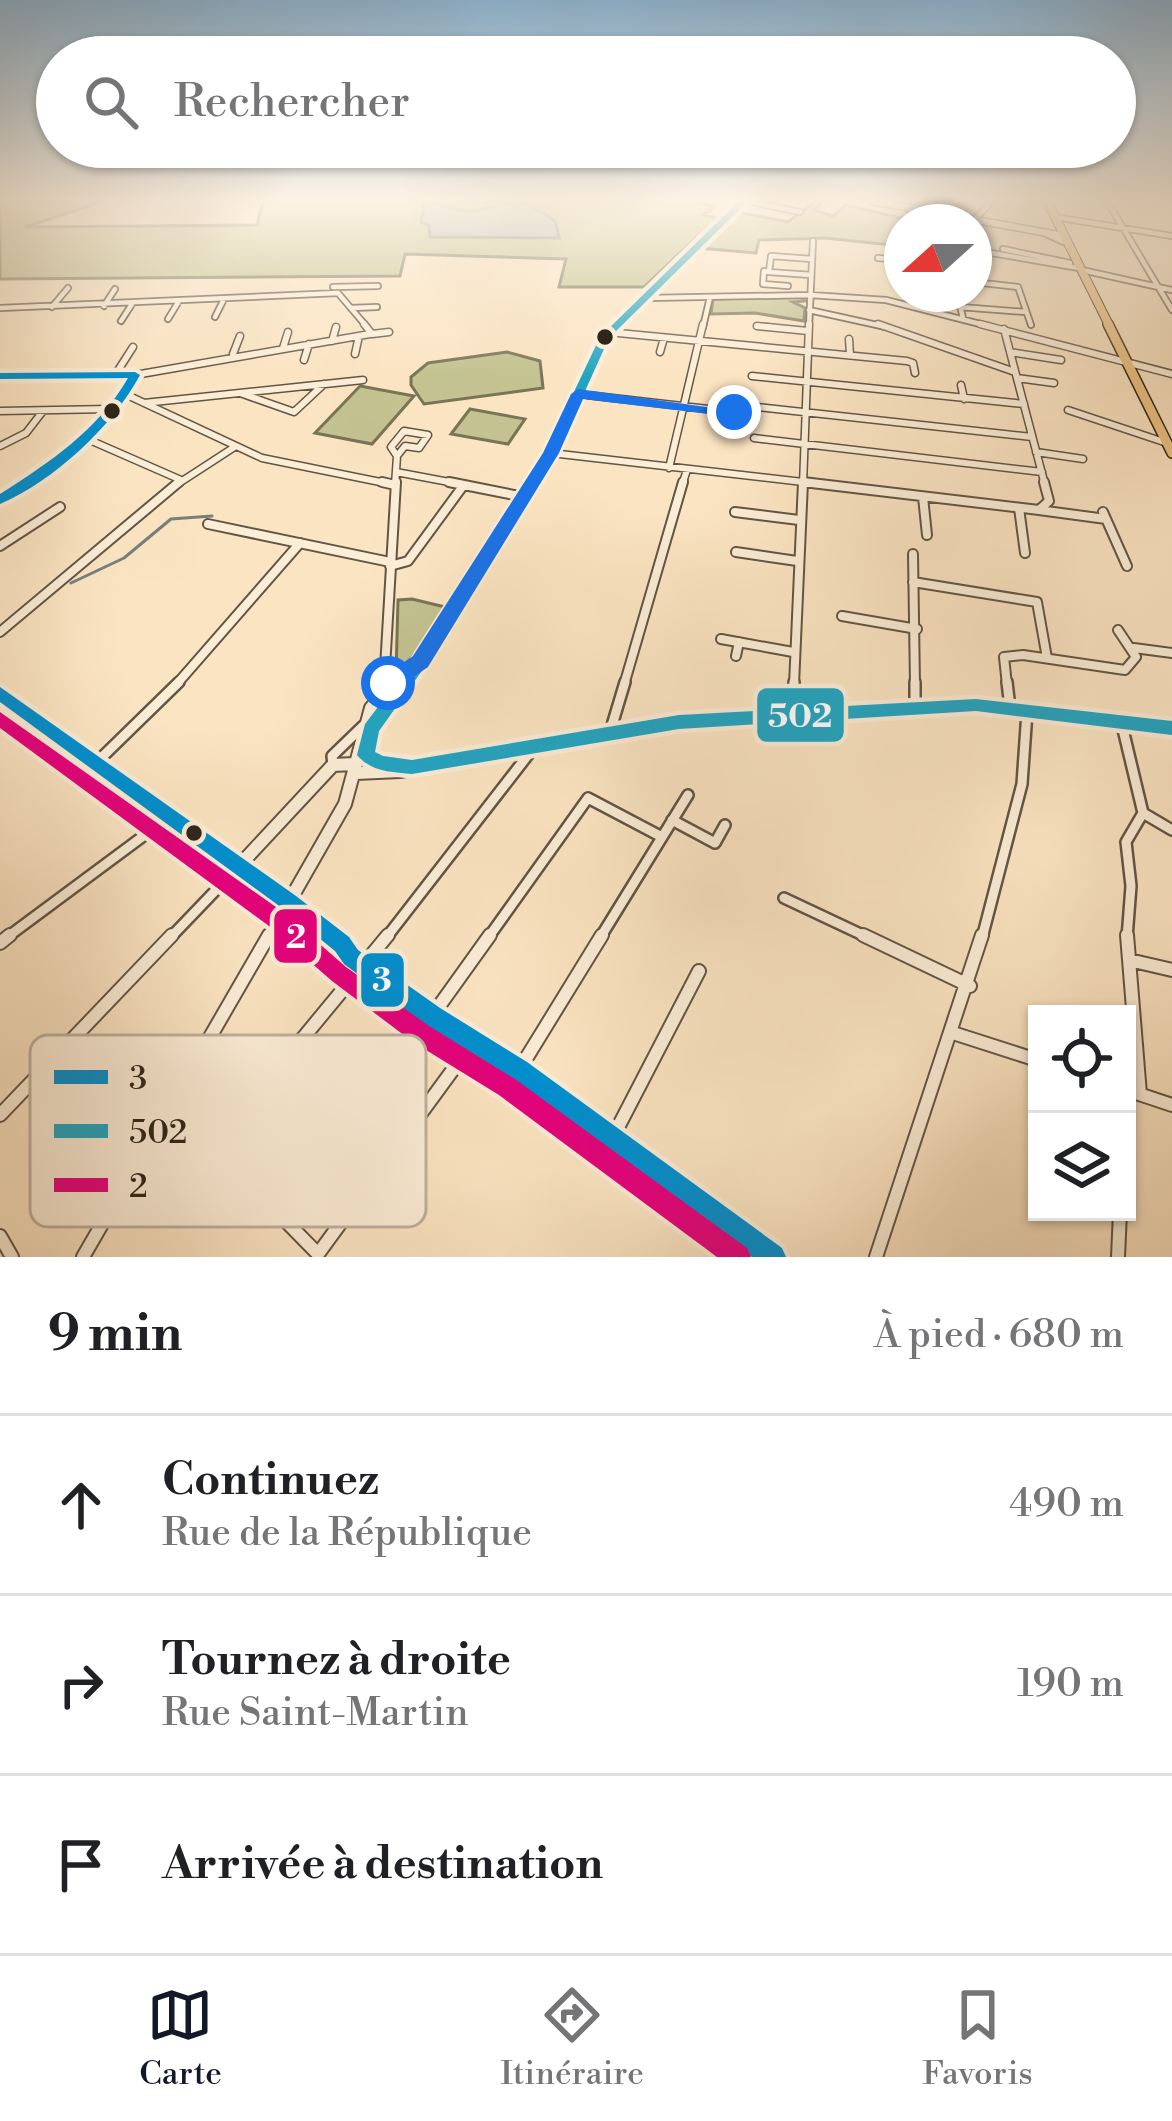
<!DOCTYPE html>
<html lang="fr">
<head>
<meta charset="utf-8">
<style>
	:root { --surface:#fff; --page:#f6f6f6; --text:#202124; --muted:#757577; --line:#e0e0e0; --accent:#111827 }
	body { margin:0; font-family:"Libre Bodoni",serif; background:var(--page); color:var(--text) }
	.controls { position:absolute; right:36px; bottom:36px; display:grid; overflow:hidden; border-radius:0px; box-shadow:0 3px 9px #0004 }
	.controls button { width:108px; height:108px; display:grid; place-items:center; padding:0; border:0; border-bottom:3px solid var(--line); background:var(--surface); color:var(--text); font:60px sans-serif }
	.compass { position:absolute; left:884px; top:204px; width:108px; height:108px; border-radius:50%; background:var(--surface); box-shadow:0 3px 9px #0004; rotate:249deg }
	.stop { position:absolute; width:36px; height:36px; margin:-27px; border:9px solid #1a73e8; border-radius:50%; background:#fff }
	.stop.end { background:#1a73e8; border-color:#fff; box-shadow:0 3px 12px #0008 }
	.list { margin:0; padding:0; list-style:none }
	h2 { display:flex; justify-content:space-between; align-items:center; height:156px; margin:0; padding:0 48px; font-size:51px }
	h2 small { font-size:39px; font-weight:400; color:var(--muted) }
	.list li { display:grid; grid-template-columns:78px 1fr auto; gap:36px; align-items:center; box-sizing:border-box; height:180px; padding:0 48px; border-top:3px solid var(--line) }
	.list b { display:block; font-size:45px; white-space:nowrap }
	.list p { margin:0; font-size:39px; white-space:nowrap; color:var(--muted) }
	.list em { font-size:39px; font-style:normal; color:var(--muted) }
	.icon { flex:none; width:66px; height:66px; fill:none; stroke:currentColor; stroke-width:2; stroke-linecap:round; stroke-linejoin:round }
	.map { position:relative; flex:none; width:1172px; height:1257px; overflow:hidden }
	.search { position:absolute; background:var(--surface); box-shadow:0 3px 9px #0004; left:36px; right:36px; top:36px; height:132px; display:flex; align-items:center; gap:30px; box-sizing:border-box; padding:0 42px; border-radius:66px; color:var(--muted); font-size:45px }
	.sheet { height:696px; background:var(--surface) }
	nav { display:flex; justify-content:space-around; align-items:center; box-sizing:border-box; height:168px; border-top:3px solid var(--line); background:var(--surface); font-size:33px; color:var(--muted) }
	nav a { display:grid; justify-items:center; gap:6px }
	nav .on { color:var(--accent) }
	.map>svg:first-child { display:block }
	.green { fill:#c3c290; stroke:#787456; stroke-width:3 }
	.water { fill:#a4bcbe; stroke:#75807d; stroke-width:3 }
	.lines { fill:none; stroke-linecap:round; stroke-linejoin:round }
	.stream { stroke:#75807d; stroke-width:3 }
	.minor-far4-casing { stroke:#615545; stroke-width:8 }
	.minor-far3-casing { stroke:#615545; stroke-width:9 }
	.minor-far2-casing { stroke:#615545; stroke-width:12 }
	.minor-far1-casing { stroke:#615545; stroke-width:14 }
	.minor-casing { stroke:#615545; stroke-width:16 }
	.tertiary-far3-casing { stroke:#615545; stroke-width:9 }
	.tertiary-far2-casing { stroke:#615545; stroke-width:10 }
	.tertiary-far1-casing { stroke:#615545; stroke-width:15 }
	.tertiary-casing { stroke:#615545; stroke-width:16 }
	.secondary-far1-casing { stroke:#2e251b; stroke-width:16 }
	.secondary-casing { stroke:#2e251b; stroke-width:21 }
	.primary-far1-casing { stroke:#2e251b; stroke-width:10 }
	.primary-casing { stroke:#2e251b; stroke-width:12 }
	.minor-far4 { stroke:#fcedd7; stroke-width:4.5 }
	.minor-far3 { stroke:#fcedd7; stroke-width:6 }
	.minor-far2 { stroke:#fcedd7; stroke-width:8 }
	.minor-far1 { stroke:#fcedd7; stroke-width:9 }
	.minor { stroke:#fcedd7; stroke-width:12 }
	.tertiary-far3 { stroke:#fcedd7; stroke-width:6 }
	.tertiary-far2 { stroke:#fcedd7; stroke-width:8 }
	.tertiary-far1 { stroke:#fcedd7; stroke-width:10 }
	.tertiary { stroke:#fcedd7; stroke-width:12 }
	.secondary-far1 { stroke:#fcedd7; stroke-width:12 }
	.secondary { stroke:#fcedd7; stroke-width:16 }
	.primary-far1 { stroke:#eec281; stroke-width:8 }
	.primary { stroke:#eec281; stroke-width:9 }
	.bus-1-casing { stroke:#fcedd7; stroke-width:9 }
	.bus-2-casing { stroke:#fcedd7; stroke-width:9 }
	.bus-3-casing { stroke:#fcedd7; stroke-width:9 }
	.bus-1 { fill:#008fd0; fill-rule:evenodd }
	.bus-2 { fill:#21a5c3; fill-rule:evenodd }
	.bus-3 { fill:#e5007d; fill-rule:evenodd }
	.route { fill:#1a73e8 }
	.bus-dot { fill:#2e251b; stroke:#fcedd7; stroke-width:4.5 }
	.key { fill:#fcedd7; stroke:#beb19f; stroke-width:3 }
	.key-label { font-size:33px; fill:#2e251b }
	.line-badge { stroke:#fcedd7; stroke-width:4.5 }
	.badge-label { font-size:33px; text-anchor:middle; font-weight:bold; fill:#fff }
</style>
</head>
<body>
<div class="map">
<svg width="1172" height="1257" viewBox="0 0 1172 1257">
	<rect width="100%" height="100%" fill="#fbe4c2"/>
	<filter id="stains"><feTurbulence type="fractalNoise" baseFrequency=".00167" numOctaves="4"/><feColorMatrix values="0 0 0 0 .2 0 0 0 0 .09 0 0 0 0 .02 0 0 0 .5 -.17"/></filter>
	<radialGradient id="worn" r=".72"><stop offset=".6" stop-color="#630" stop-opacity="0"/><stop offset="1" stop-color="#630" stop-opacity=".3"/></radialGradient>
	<path class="green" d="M0,201h104l-79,26 232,-2 6,-24h427l25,5 -11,9 13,3 -73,69h-85l7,-28 -161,-5 -5,22 -400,3z
		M816,201h6l-7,9 18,6 13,-11 72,17h-16v24l-77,-8 -66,2 -3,13 -57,-5 39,-36 50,10z
		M802,297l3,4 -12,1 12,6 -1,13 -49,-8 -44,1 2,-15z
		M507,352l33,9 3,27 -119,16 -13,-19v-8l17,-14z
		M360,386l54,10 -42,48 -57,-11z
		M470,409l55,10 -17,25 -57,-10z
		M412,599l33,8 -26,42 -23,26 2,-75z"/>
	<path class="water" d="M447,202l1,5c44,16 56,-26 107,14l4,17 -129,-1 -1,-11 -8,-4 3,-16z"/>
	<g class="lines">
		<path class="stream" d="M71,583l53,-25 47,-39 41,-3"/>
		<defs>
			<path id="minor-far4" d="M747,201l53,11
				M1107,201l65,109
				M931,211l11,-10
				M1055,217l117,19
				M975,219l17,-18
				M1042,232l26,12
				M1003,249l67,14
				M974,250l105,18
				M878,258l24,2
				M1082,270l90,20
				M769,272l-5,-1 -1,13 25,2
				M811,275l-42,-3 2,-16 41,3
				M974,282l44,5 13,38
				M333,287l45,-1
				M957,294l6,24
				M648,298l162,-3 76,5 106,27
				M104,306l11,-17
				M52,307l16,-19
				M960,307l66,5
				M0,308l338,-15 29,34
				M351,308l26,-1
				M809,310l77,17
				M215,317l9,-18
				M168,319l11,-18
				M121,321l11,-17
				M757,326l15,1
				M703,327l7,-30
				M809,327l4,-86"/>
			<path id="minor-far3" d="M364,324l8,10 17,-2
				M878,324l137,48
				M980,324l192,50
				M757,326l51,5
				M1004,329l41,156
				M608,332l299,29 6,2 2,10
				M849,339l1,16
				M332,341l4,-14
				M283,348l5,-16
				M660,352l4,-14
				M1010,352l51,8
				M233,354l7,-18
				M355,354l4,-18
				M304,360l5,-16
				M117,372l16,-25
				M0,376l135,-1 235,-41
				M752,376l272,28
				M1017,378l37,5
				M961,385l3,14
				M240,393l54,19 30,-28
				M125,394l137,64 133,27
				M578,394l156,18 5,-7 293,32
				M144,403l219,-23
				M1068,410l99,33
				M0,411l110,-2
				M404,431l24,4 -9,13 -14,-2 -8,10 -6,-9z
				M85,438l96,42
				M754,438l288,34
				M0,446l26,-13 17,-22
				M1036,452l47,7
				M551,453l278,32
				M669,468l34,-144
				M396,472l69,13
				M22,485c43,-29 91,-61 113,-110
				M176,485l60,-39
				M395,485l2,-29
				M682,485l5,-15
				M803,485l6,-161"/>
			<path id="minor-far2" d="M382,482l13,3
				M449,482l75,15
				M803,482l236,28 10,-9 -5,-19
				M923,497l4,38
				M0,500l27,-18
				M1019,508l6,45
				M1039,510l67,9
				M735,512l64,8
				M1103,512l24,54
				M208,524l182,38
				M0,546l60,-39
				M736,552l61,9
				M913,554l2,131
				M390,566l18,-5 55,-75
				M913,582l124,20 10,56
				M842,616l75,13
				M0,632l179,-150
				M721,639l72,13
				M1134,648l38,5
				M736,656l3,-14
				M176,685l124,-142
				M384,685l12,-203
				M624,685l59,-203
				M794,685l9,-203
				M1007,685l-3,-28 19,-2 102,15 11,-13 -18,-27"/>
			<path id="minor-far1" d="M915,682v26
				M1007,682l3,26
				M0,715l13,-10
				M793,716l1,-34
				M1121,721l22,92 -17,29 5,44 -4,52
				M610,732l15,-50
				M97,762l82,-80
				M333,765l-1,-9 31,-30
				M1143,813l29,17
				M672,820l43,23 10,-18
				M784,898l85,40
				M6,938l163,-121
				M170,938l68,-71
				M268,938l20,-35
				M386,938l149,-192
				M488,938l100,-140 74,39
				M600,938l88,-143
				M982,938l40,-154 5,-72"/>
			<path id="minor" d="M863,935l107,51
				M1127,935l13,159
				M0,943l10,-8
				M1129,960l43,10
				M432,1016l58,-81
				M953,1033l84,27
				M519,1070l83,-135
				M1127,1090l45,15
				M0,1115l172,-180
				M154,1133l36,1 23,13 105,107 153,-209
				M613,1137l86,-166
				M213,1147l175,-212
				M0,1236l12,21
				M83,1257l186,-322
				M876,1257l106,-322
				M1118,1257l2,-45"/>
			<path id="tertiary-far3" d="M872,201l192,35
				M614,327l130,-126"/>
			<path id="tertiary-far2" d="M531,485l20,-32 54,-116 12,-13"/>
			<path id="tertiary-far1" d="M389,685l14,-9
				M403,685l130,-203"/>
			<path id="tertiary" d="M366,755l5,-26 34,-47
				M366,755l14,8 23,3
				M356,773l44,-2 279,-49 297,-17 196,23
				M238,867l95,-102 21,-1
				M289,902l56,-98 26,-96 23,-26"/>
			<path id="secondary-far1" d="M0,693l335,245"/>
			<path id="secondary" d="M331,935l20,22 81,59 87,54 254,187"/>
			<path id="primary-far1" d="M1047,201l63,126"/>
			<path id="primary" d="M1108,324l64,129"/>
		</defs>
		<use href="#minor-far4" class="minor-far4-casing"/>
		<use href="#minor-far3" class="minor-far3-casing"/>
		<use href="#minor-far2" class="minor-far2-casing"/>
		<use href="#minor-far1" class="minor-far1-casing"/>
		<use href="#minor" class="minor-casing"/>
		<use href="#tertiary-far3" class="tertiary-far3-casing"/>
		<use href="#tertiary-far2" class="tertiary-far2-casing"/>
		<use href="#tertiary-far1" class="tertiary-far1-casing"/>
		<use href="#tertiary" class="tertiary-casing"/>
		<use href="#secondary-far1" class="secondary-far1-casing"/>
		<use href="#secondary" class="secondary-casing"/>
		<use href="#primary-far1" class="primary-far1-casing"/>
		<use href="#primary" class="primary-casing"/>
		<use href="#minor-far4" class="minor-far4"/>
		<use href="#minor-far3" class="minor-far3"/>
		<use href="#minor-far2" class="minor-far2"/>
		<use href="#minor-far1" class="minor-far1"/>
		<use href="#minor" class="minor"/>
		<use href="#tertiary-far3" class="tertiary-far3"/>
		<use href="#tertiary-far2" class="tertiary-far2"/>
		<use href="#tertiary-far1" class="tertiary-far1"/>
		<use href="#tertiary" class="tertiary"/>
		<use href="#secondary-far1" class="secondary-far1"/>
		<use href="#secondary" class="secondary"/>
		<use href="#primary-far1" class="primary-far1"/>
		<use href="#primary" class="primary"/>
		<defs>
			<path id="bus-1" d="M135,372l5,3c-28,52 -85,105 -140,129v-10c49,-31 98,-64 128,-116l-128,1v-6z
				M0,687l296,209 53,41 9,13 82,58 87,54 255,186 4,9h-34l-241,-179 -87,-54 -80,-60 -9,-13 -53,-43 -282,-206z"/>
			<path id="bus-2" d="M739,201h9l-139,137 -52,115 -131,212 -47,66 -4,21 8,4 29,4 267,-45 297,-16 196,22v14l-196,-24 -297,18 -267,45c-20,-2 -41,-2 -55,-19l8,-31 51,-67 129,-204 55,-116z"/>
			<path id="bus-3" d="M0,712l283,200 63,55 83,59 86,53 232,169 4,9h-34l-218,-162 -86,-53 -81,-61 -63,-55 -269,-198z"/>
		</defs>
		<use href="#bus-1" class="bus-1-casing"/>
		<use href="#bus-2" class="bus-2-casing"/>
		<use href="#bus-3" class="bus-3-casing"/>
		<use href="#bus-1" class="bus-1"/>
		<use href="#bus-2" class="bus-2"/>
		<use href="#bus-3" class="bus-3"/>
	</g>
	<linearGradient id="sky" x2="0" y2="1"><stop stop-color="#8db7d7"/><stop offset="0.53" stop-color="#fdf3e4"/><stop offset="1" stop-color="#fdf3e4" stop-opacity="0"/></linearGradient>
	<rect width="1172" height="377" fill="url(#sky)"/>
	<path class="route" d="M578,389l164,23 -8,5 -151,-18 -24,54 -131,214 -32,22h-15v-11l32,-22 130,-203 28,-59z"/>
	<g class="bus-dot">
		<circle cx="605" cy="337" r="10"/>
		<circle cx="112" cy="411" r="10"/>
		<circle cx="194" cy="833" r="10"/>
	</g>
	<rect x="30" y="1035" width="396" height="192" rx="18" class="key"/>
	<rect x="54" y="1070" width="54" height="14" fill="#008fd0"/>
	<rect x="54" y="1124" width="54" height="14" fill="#21a5c3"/>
	<rect x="54" y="1178" width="54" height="14" fill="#e5007d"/>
	<g class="key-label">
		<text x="129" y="1089">3</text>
		<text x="129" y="1143">502</text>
		<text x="129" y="1197">2</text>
	</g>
	<g class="line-badge">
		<rect x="755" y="686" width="91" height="58" rx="12" fill="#21a5c3"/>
		<rect x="272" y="907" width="47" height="58" rx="12" fill="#e5007d"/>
		<rect x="359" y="951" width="47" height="58" rx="12" fill="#008fd0"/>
	</g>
	<g class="badge-label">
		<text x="800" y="727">502</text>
		<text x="296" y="948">2</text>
		<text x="382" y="991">3</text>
	</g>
	<rect width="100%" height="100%" filter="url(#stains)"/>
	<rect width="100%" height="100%" fill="url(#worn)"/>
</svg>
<div class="controls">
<button><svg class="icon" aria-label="locate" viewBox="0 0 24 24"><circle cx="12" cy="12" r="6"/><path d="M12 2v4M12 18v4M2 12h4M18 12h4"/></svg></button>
<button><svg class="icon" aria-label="layers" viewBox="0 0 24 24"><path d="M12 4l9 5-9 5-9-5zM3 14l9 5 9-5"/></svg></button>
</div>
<svg class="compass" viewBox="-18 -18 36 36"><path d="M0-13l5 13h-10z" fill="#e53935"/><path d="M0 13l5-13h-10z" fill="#757577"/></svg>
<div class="stop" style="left:388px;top:683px"></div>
<div class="stop end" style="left:734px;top:412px"></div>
<div class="search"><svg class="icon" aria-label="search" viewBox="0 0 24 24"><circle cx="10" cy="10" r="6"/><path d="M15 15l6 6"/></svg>Rechercher</div>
</div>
<section class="sheet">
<h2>9 min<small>À pied · 680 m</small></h2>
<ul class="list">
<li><svg class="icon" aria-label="ahead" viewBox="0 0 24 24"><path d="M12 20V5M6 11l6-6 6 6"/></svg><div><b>Continuez</b><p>Rue de la République</p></div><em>490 m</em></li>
<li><svg class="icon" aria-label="right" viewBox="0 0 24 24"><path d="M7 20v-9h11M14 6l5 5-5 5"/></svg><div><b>Tournez à droite</b><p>Rue Saint-Martin</p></div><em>190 m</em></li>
<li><svg class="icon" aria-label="arrive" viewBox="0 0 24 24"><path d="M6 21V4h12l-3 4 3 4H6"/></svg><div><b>Arrivée à destination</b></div></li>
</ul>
</section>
<nav>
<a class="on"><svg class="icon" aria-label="map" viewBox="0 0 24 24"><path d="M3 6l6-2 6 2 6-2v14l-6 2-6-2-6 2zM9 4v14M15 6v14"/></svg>Carte</a>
<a><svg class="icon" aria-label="directions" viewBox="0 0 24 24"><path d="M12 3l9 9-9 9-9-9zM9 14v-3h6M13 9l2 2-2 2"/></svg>Itinéraire</a>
<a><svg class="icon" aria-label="saved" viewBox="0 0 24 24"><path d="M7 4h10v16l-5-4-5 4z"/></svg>Favoris</a>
</nav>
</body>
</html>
